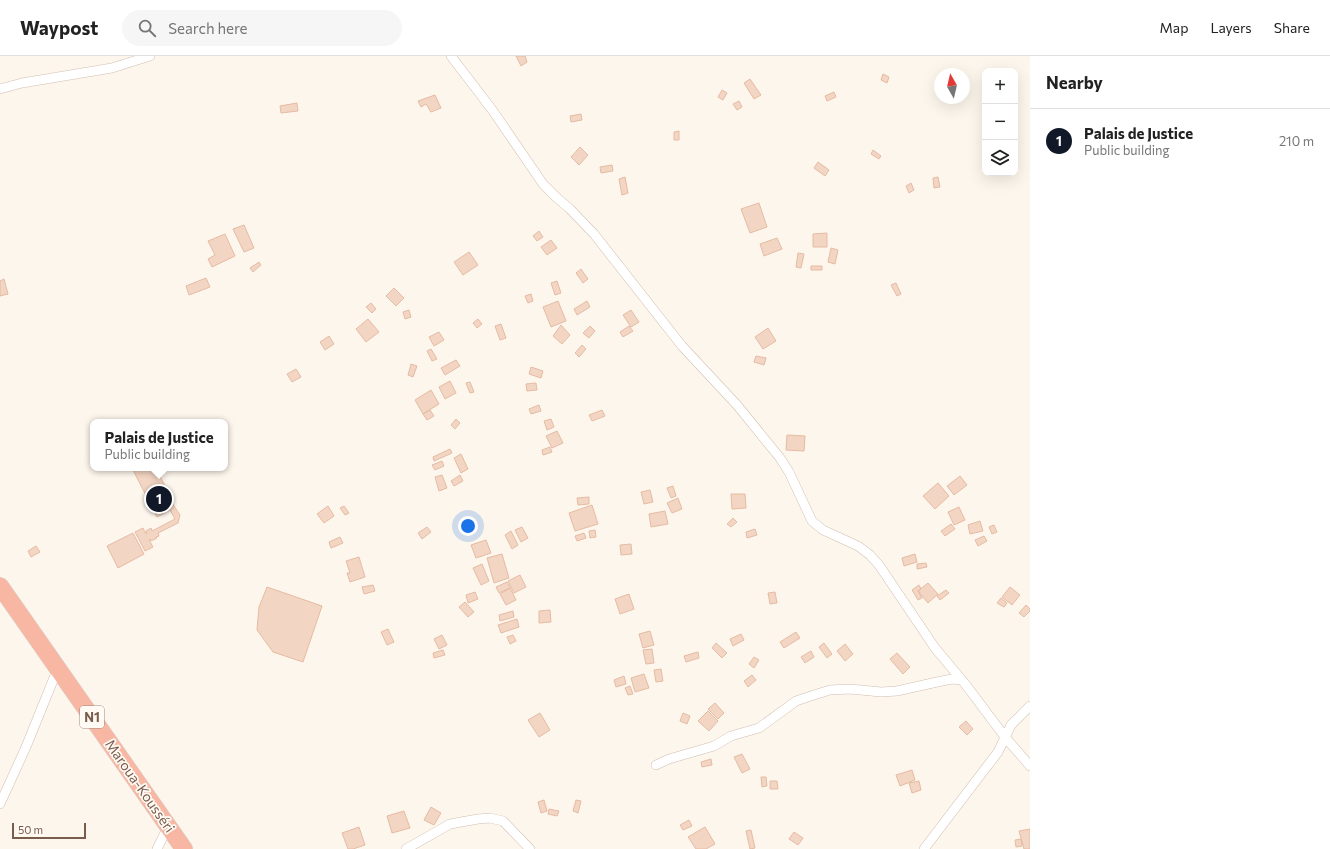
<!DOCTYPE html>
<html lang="en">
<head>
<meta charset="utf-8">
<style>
	:root { --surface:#fff; --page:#f6f6f6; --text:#222; --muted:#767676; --line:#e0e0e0; --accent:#111827 }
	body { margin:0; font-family:Commissioner,sans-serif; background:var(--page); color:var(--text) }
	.controls { position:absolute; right:12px; top:12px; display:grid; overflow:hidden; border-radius:8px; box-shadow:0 4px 16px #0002 }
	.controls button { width:36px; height:36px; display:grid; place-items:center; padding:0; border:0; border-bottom:1px solid var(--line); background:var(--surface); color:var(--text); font:20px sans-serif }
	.compass { position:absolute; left:934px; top:12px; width:36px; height:36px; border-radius:50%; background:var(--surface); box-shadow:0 4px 16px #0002; rotate:352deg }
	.scale { position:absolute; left:12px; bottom:10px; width:74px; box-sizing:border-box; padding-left:4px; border:2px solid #7a5c4d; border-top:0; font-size:11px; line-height:14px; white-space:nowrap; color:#7a5c4d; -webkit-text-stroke:3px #fffaf3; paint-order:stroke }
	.you { position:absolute; left:468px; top:470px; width:14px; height:14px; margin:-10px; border:3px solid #fff; border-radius:50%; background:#1a73e8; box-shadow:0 0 0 6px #1a73e833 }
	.badge { display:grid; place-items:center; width:26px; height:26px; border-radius:50%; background:var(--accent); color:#fff; font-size:13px; font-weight:700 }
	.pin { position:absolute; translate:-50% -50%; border:2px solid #fff; box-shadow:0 1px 4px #0006 }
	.popup { position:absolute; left:90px; top:363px; width:138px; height:52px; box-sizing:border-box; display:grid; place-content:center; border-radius:8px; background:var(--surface); filter:drop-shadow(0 1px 3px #0005); font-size:13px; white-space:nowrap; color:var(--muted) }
	.popup b { font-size:15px; color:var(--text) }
	.popup::after { content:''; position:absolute; left:50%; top:100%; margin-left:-8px; border:8px solid transparent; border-top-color:var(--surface) }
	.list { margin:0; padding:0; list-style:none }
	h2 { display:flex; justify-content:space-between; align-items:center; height:52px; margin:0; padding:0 16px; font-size:17px }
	h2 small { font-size:13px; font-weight:400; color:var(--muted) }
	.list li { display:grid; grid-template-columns:26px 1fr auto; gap:12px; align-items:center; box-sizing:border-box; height:64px; padding:0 16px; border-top:1px solid var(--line) }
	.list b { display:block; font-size:15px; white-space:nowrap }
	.list p { margin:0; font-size:13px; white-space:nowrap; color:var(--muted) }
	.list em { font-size:13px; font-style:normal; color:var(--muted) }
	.icon { flex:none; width:22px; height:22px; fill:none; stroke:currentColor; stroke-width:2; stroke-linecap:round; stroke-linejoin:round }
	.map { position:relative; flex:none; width:1030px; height:793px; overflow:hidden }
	header { display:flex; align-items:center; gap:24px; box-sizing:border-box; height:56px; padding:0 20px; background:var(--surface); border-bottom:1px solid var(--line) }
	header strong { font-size:19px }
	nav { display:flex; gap:22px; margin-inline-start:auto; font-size:14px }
	.search { width:280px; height:36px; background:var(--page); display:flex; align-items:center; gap:10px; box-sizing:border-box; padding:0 14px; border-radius:22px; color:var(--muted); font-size:15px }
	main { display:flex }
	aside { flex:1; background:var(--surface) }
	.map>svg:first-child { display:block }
	.building { fill:#f3d5c3; stroke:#e6bba3 }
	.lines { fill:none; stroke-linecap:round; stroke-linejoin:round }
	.street-casing { stroke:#d1beb0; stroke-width:10 }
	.highway-casing { stroke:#dad1cd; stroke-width:18 }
	.street { stroke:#fff; stroke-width:9 }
	.highway { stroke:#f7b7a3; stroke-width:17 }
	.labels { text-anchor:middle; stroke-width:3.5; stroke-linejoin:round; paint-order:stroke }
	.shield { fill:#fffaf3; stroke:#a28b7f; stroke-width:1 }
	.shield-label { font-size:13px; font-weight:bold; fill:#7a5c4d }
	.street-label { font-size:14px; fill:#7a5c4d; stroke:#fffaf3 }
</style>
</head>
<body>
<header>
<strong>Waypost</strong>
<div class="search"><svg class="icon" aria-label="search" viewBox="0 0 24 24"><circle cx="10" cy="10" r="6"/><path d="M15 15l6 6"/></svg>Search here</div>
<nav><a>Map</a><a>Layers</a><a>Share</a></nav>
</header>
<main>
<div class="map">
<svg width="1030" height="793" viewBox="0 0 1030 793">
	<rect width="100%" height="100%" fill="#fdf6ec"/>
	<path class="building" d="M516,0h9l2,6 -6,4z
		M883,18l6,3 -2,6 -6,-3z
		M750,23l11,16 -7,4 -10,-16z
		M722,34l5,3 -4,7 -5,-3z
		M834,36l2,5 -9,4 -2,-5z
		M435,39l6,13 -10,4 -5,-8 -5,3 -3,-6z
		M739,45l3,6 -5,3 -4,-6z
		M297,47l1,8 -17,2 -1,-7z
		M581,58l1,6 -11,2 -1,-6z
		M679,75v9h-5v-8z
		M580,91l8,8 -9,10 -8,-8z
		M873,94l8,6 -2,3 -8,-5z
		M818,106l11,8 -4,6 -11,-8z
		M612,109l1,6 -12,2 -1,-6z
		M625,121l3,16 -6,2 -3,-16z
		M938,121l2,10 -6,1 -1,-10z
		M911,127l3,7 -5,3 -3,-7z
		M759,147l8,24 -17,6 -9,-24z
		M244,169l10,23 -10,4 -11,-23z
		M539,175l4,6 -6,4 -4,-5z
		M827,177v14h-14v-13z
		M225,178l10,22 -23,11 -4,-8 7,-4 -7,-14z
		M777,182l5,11 -18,7 -4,-12z
		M551,184l6,8 -10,7 -6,-8z
		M831,192l7,2 -3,14 -7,-2z
		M469,196l9,13 -15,10 -9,-13z
		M798,197l6,1 -3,14 -5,-1z
		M259,206l2,3 -8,7 -3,-4z
		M811,210h11v4h-11z
		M581,213l7,10 -5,4 -7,-10z
		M206,222l4,9 -21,8 -3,-9z
		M4,223l4,15 -8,2v-15z
		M557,225l4,12 -6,2 -4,-12z
		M896,227l5,11 -4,2 -6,-11z
		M394,232l10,10 -8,8 -10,-10z
		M531,238l2,7 -5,2 -3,-7z
		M558,245l8,20 -15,6 -8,-20z
		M587,245l3,6 -13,8 -3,-6z
		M371,247l5,6 -4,4 -6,-6z
		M409,254l2,7 -6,2 -2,-7z
		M631,254l8,12 -8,5 -8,-12z
		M368,263l11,13 -13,10 -10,-13z
		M478,263l4,5 -5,4 -4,-5z
		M501,268l5,14 -6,2 -5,-14z
		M561,269l9,10 -8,9 -9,-8z
		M590,270l5,5 -6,7 -6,-5z
		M629,270l4,5 -10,6 -3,-5z
		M768,272l8,13 -13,8 -8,-12z
		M439,276l5,8 -10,6 -5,-9z
		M329,280l5,8 -9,6 -5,-8z
		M582,289l4,4 -7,8 -4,-4z
		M431,293l6,10 -5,2 -5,-10z
		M756,300l10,2 -2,7 -10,-3z
		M456,304l4,6 -15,9 -4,-7z
		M411,308l6,2 -4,11 -5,-2z
		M531,311l12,4 -2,7 -12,-4z
		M296,313l5,8 -9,5 -5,-8z
		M450,325l6,12 -11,6 -6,-12z
		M470,326l4,10 -4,1 -4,-10z
		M536,327l1,7 -10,1 -1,-7z
		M431,334l8,14 -16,10 -8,-14z
		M539,349l2,6 -10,3 -2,-5z
		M430,354l4,6 -7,4 -4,-6z
		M602,354l3,6 -13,5 -3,-6z
		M456,363l4,4 -5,6 -4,-4z
		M551,363l3,8 -7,3 -3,-9z
		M557,375l6,12 -11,5 -6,-12z
		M787,379l18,1 -1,15 -18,-1z
		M550,391l2,5 -9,3 -1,-5z
		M450,393l2,4 -18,8 -1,-4z
		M461,398l7,15 -7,4 -7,-15z
		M442,405l2,5 -9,4 -3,-5z
		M132,412h21l5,9 2,-1 5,10 -3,2 18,27 -2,8 -20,10 1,3 -3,1 1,1 -6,3 -1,-2 -1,1 4,7 -8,4 -10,-19 8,-4 3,6 1,-1 -1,-2 5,-3 1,3 4,-2 19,-10 -5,-9 -13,7z
		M442,419l5,13 -8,3 -4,-14z
		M460,419l3,6 -9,5 -3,-5z
		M960,420l7,9 -13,10 -7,-9z
		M938,427l11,13 -14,13 -12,-13z
		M673,430l3,10 -5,2 -4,-10z
		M650,434l3,12 -9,2 -3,-12z
		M731,438h14l1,14 -14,1z
		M589,441v7l-11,1 -1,-7z
		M678,442l4,11 -10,4 -5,-10z
		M592,449l6,19 -23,7 -6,-18z
		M328,450l6,10 -10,7 -7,-9z
		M344,450l5,7 -4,2 -5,-7z
		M959,451l6,13 -11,5 -6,-13z
		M665,455l3,13 -17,3 -2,-13z
		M733,462l4,4 -6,5 -4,-3z
		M980,465l3,10 -13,3 -2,-9z
		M951,468l4,5 -10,7 -4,-5z
		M994,469l3,7 -5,2 -3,-7z
		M427,471l4,5 -9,7 -4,-6z
		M522,471l6,11 -7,4 -6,-12z
		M755,473l2,6 -10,3 -1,-6z
		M595,474l1,7 -6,1 -1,-7z
		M511,475l7,14 -6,4 -7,-14z
		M133,477l11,21 -26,14 -11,-22z
		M584,477l2,5 -9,3 -2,-5z
		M984,480l3,5 -9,5 -3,-6z
		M340,481l3,6 -12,5 -2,-6z
		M486,484l5,13 -15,5 -5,-13z
		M631,488l1,10 -11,1 -1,-10z
		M36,490l4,6 -9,5 -3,-6z
		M502,498l7,24 -15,5 -7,-25z
		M915,498l2,8 -13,4 -2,-8z
		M359,501l6,20 -15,5 -3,-9h3l-4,-12z
		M926,507l1,4 -10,2v-5z
		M482,508l7,17 -8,4 -8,-17z
		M520,519l6,12 -12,6 -6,-12z
		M507,526l3,6 -11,5 -3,-6z
		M928,527l10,11 -10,9 -10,-12z
		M373,529l2,6 -11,3 -2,-7z
		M919,529l2,4 -3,2 4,7 -4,2 -6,-10z
		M267,531l55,19 -19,56 -30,-10 -16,-22 2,-23z
		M1010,531l10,8 -8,10 -10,-8z
		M510,532l6,12 -10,5 -6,-11z
		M946,534l3,3 -9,7 -3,-4z
		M475,536l3,7 -10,4 -2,-8z
		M775,536l2,11 -7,1 -2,-11z
		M629,538l5,15 -14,5 -5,-15z
		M1001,542l6,5 -3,4 -7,-4z
		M465,546l9,10 -6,5 -9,-10z
		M1026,549l4,4v2l-6,6 -5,-4z
		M550,554l1,12 -12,1v-12z
		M513,555l1,6 -14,4 -1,-6z
		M517,563l2,8 -18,6 -3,-8z
		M388,573l6,13 -7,3 -6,-13z
		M650,575l4,14 -11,3 -4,-14z
		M796,576l4,6 -16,10 -4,-6z
		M741,578l3,6 -11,6 -3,-7z
		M442,579l5,10 -8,4 -5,-10z
		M513,579l3,6 -6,3 -3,-7z
		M716,587l11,10 -5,5 -10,-10z
		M824,587l8,11 -5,4 -8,-11z
		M845,588l8,10 -8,7 -8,-10z
		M652,593l2,14 -8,1 -3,-14z
		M443,594l2,5 -11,3 -1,-5z
		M811,595l3,6 -9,6 -4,-6z
		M698,596l1,6 -13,4 -2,-6z
		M897,597l13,14 -7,7 -13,-15z
		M754,601l5,3 -5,8 -5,-4z
		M661,613l2,12 -7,1 -2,-12z
		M644,618l5,14 -14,4 -4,-14z
		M752,619l4,5 -8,7 -4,-6z
		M624,620l2,8 -10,3 -2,-7z
		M630,630l3,8 -5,1 -3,-7z
		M715,647l9,10 -6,6 -10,-10z
		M708,655l10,10 -9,10 -11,-10z
		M540,657l10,17 -11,7 -11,-17z
		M683,657l7,3 -3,8 -7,-3z
		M966,665l7,8 -6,6 -8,-8z
		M742,698l8,15 -8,4 -8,-16z
		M711,703l1,6 -10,2 -1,-5z
		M912,714l3,10 -15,6 -4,-11z
		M761,721h5l1,9 -5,1z
		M770,725h7l1,8h-8z
		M919,725l2,9 -9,3 -3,-10z
		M544,744l3,11 -6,2 -3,-11z
		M576,744l5,1 -3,12 -5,-2z
		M431,751l10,6 -7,12 -10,-5z
		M549,753l10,2 -2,5 -9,-2z
		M404,755l6,17 -18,5 -5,-17z
		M689,764l3,6 -9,4 -3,-5z
		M359,771l6,18 -12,4h-5l-6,-16z
		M705,771l10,17 -9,5h-10l-8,-12z
		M1030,773v20h-6l-5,-18z
		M751,774l4,18 -5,1 -4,-18z
		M794,776l9,6 -5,7 -9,-6z
		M1021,783l1,7 -6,1 -1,-7z"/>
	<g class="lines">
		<defs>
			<path id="street" d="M451,0l42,55 50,73 13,13 14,12 24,25 88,112 55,59 43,53 9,14 23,49 11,9 35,16 12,9 9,10 56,83 31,37 39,52 25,29
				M0,33l22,-6 90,-15 38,-12
				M656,709l13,-6 45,-13 17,-10 28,-8 37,-27 18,-6 16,-5 20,-1 31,3 16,-1 40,-9 15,-3 10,1
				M0,748l26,-57 32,-79
				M157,793l11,-22
				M406,793l44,-25 28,-5 12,-1 13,3 27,28
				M924,793l74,-97 13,-27 19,-19"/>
			<path id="highway" d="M0,530l184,263"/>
		</defs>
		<use href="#street" class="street-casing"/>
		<use href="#highway" class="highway-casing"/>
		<use href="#street" class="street"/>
		<use href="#highway" class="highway"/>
	</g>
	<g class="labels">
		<rect class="shield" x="80" y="650" width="24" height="22" rx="3"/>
		<g class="shield-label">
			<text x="92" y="666">N1</text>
		</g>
		<g class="street-label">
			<text transform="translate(140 730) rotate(55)" y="5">Maroua-Kousséri</text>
		</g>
	</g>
</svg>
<div class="controls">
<button>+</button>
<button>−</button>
<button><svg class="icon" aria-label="layers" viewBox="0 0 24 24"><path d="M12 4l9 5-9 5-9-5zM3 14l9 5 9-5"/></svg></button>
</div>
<svg class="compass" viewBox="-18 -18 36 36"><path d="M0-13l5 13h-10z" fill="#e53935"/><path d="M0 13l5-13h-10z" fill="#767676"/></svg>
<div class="scale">50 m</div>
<div class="you"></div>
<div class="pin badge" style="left:159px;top:443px">1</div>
<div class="popup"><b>Palais de Justice</b>Public building</div>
</div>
<aside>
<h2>Nearby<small></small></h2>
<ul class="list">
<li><span class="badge">1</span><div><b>Palais de Justice</b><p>Public building</p></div><em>210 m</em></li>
</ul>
</aside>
</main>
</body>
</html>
